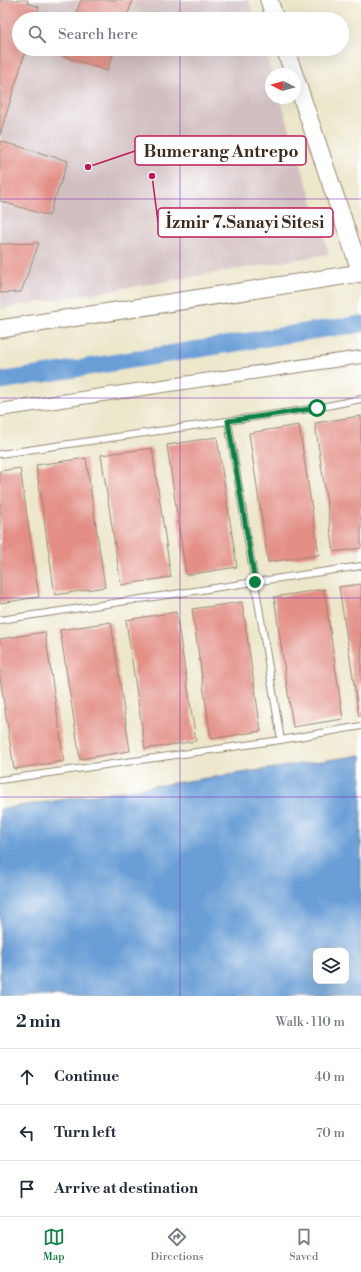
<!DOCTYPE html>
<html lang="en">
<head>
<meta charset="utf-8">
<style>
	:root { --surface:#fff; --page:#f2f2f3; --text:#1f2937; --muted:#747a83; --line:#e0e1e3; --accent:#0b8043 }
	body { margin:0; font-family:"Libre Bodoni",serif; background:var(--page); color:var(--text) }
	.controls { position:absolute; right:12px; bottom:12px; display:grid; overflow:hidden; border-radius:8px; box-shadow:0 4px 16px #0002 }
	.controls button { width:36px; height:36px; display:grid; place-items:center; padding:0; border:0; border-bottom:1px solid var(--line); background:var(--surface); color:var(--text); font:20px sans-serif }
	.compass { position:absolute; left:265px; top:68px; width:36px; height:36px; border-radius:50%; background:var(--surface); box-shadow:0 4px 16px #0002; rotate:276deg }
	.stop { position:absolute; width:12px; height:12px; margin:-9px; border:3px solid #0b8043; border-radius:50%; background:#fff }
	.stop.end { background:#0b8043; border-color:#fff; box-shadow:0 1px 4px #0008 }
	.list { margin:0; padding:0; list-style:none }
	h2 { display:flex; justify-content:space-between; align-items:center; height:52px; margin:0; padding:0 16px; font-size:17px }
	h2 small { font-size:13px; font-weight:400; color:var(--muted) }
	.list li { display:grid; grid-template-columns:26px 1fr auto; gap:12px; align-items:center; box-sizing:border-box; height:56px; padding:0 16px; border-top:1px solid var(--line) }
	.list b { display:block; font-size:15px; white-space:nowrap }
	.list em { font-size:13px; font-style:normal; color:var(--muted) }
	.icon { flex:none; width:22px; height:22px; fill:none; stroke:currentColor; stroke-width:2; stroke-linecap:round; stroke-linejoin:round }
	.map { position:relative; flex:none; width:361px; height:996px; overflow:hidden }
	.search { position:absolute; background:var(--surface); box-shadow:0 4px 16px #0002; left:12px; right:12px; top:12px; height:44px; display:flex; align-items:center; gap:10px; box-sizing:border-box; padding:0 14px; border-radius:22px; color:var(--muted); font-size:15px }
	.sheet { height:220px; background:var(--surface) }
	nav { display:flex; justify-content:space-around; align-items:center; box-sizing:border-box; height:56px; border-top:1px solid var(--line); background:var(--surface); font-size:11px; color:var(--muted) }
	nav a { display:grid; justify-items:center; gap:2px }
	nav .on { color:var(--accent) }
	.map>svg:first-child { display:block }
	.industrial { fill:#d2bfc0 }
	.water { fill:#699ed6; stroke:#52647a; fill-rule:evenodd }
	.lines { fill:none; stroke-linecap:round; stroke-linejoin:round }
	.canal { stroke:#699ed6; stroke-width:17 }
	.building { fill:#e38f86 }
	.lane-casing { stroke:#948874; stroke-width:8 }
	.street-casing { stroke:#948874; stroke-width:14 }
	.secondary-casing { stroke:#948874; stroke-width:19 }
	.lane { stroke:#fff; stroke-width:6 }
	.street { stroke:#fff; stroke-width:12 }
	.secondary { stroke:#fff; stroke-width:17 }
	.route { stroke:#0b8043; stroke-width:5 }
	.grid { fill:none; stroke:#7b2cbf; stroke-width:1; stroke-opacity:0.55 }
	.leader { fill:none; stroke:#c2185b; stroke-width:1.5 }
	.callout-dot { fill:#c2185b; stroke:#fff; stroke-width:1.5 }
	.callout { fill:#fff; stroke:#c2185b; stroke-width:1.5 }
	.callout-label { font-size:17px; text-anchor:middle; font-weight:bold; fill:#3b2a1e }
</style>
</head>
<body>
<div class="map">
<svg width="361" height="996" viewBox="0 0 361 996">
	<rect width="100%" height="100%" fill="#fff"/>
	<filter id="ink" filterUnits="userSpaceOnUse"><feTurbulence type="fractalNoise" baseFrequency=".025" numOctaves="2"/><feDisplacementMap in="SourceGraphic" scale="8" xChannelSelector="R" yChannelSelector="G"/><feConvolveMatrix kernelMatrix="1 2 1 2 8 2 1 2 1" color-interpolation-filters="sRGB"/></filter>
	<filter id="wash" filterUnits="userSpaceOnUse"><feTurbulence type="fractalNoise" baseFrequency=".012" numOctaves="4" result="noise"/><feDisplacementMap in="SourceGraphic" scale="16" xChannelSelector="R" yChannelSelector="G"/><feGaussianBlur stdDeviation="0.9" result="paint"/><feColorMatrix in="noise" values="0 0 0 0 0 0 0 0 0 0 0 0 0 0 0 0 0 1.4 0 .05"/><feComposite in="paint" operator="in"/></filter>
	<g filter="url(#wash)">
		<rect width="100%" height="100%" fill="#ece6ca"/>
		<path class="industrial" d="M0,0h249l6,19h-236v30h245l8,25h-1v24h9l49,156 -329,55z"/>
		<path class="water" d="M361,755v241h-361v-187zM316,951h30v30h-30z"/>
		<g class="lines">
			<path class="canal" d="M0,381l311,-50 50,-7"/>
		</g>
		<g id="blocks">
			<path class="building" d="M0,0h28l-1,3 12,4 -3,12h-17v30h7l-26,86z
				M81,0h52l-7,19h-52z
				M63,49h52l-8,22 -46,-16z
				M0,141l68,20 -12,35h-1l-6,20 -49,-15z
				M39,243l-18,49 -21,1v-49z
				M361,416v132l-27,4 -19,-129z
				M299,425l20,130 -51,7 -19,-129z
				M217,437l20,130 -51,8 -19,-130z
				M152,448l19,129 -50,8 -20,-130z
				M86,458l19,129 -50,8 -19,-130z
				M20,468l19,129 -39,6v-132z
				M361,584v132h-2l-20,-129z
				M324,589l19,130 -50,8 -19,-130z
				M242,602l19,129 -50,8 -19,-130z
				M176,612l20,129 -51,8 -19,-129z
				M111,622l19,129 -50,8 -20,-129z
				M45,632l19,129 -50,8 -14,-92v-38z"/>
		</g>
	</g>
	<g filter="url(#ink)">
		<use href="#blocks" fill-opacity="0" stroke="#948874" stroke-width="1"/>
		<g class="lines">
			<defs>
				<path id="lane" d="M228,421l53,319
					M0,454l317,-46 44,-9
					M0,620l361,-54
					M0,780l281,-40 80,-14"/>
				<path id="street" d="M0,410l361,-53"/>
				<path id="secondary" d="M269,0l6,19
					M285,49l9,25
					M295,77l66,196
					M0,329l361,-56"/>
			</defs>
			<use href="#lane" class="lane-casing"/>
			<use href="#street" class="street-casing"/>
			<use href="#secondary" class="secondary-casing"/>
			<use href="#lane" class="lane"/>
			<use href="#street" class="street"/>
			<use href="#secondary" class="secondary"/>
		</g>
	</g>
	<g class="lines" filter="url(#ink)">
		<path class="route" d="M255,582l-27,-161 89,-13"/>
	</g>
	<path class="grid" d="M180,0v19M180,49v947M0,199h361M0,398h361M0,598h361M0,797h361"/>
	<path class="leader" d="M88 167L135 151M152 176L158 222"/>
	<g class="callout-dot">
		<circle cx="88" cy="167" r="4"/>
		<circle cx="152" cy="176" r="4"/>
	</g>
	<g class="callout">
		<rect x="135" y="136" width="171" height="29" rx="4"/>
		<rect x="158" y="208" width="175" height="29" rx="4"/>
	</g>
	<g class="callout-label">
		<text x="221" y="157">Bumerang Antrepo</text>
		<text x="245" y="228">İzmir 7.Sanayi Sitesi</text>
	</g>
</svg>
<div class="controls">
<button><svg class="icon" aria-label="layers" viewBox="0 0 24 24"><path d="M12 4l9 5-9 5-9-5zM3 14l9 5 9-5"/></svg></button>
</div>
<svg class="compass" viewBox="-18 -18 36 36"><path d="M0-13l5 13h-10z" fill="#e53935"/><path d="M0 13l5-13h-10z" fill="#747a83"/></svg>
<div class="stop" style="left:317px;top:408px"></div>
<div class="stop end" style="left:255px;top:582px"></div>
<div class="search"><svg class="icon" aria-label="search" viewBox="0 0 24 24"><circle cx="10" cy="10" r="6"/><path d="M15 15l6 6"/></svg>Search here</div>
</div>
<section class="sheet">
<h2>2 min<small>Walk · 110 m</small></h2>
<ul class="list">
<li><svg class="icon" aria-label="ahead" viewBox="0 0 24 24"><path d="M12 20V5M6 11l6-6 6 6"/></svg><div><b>Continue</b></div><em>40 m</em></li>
<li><svg class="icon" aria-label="left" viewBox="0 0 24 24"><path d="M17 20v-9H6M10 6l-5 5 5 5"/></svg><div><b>Turn left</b></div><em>70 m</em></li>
<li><svg class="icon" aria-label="arrive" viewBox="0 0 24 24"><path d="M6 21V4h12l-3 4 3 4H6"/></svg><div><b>Arrive at destination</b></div></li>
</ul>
</section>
<nav>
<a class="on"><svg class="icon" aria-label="map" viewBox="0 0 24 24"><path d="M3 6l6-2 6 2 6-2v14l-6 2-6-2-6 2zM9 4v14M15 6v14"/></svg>Map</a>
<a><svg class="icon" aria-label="directions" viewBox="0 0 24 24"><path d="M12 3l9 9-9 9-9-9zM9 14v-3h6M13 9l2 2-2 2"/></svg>Directions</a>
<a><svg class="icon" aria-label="saved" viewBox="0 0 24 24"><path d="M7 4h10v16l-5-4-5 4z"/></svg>Saved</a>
</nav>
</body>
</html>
